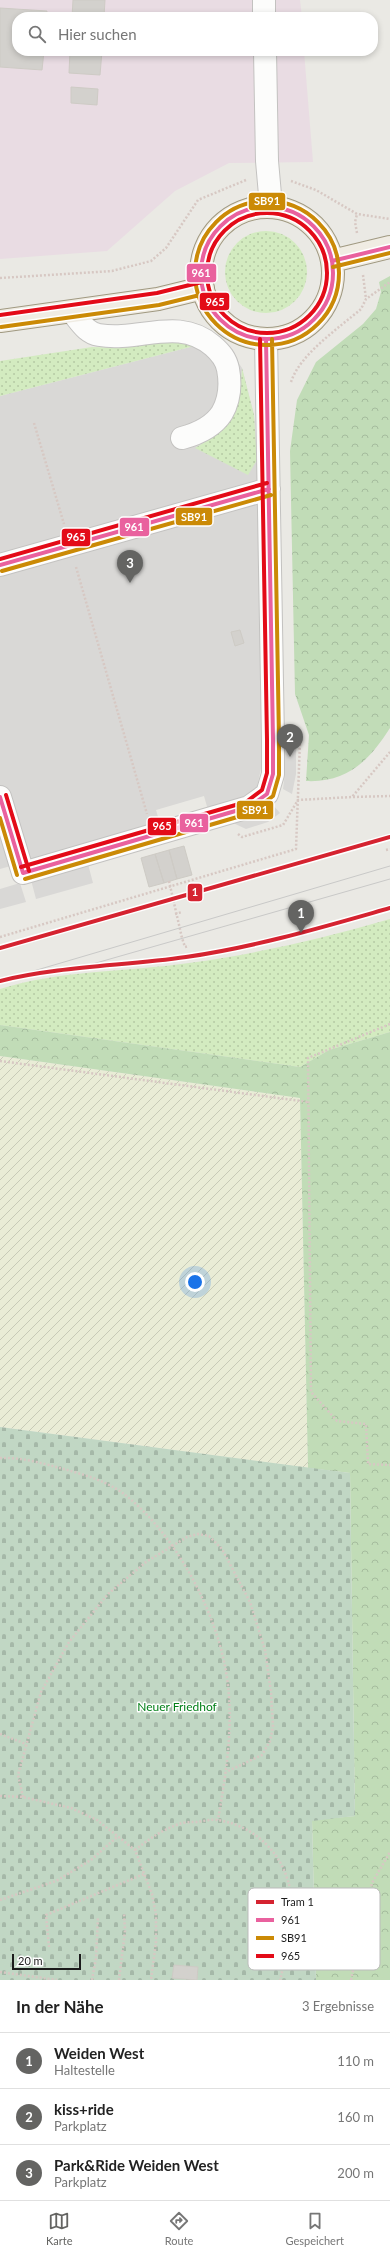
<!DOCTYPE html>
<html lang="de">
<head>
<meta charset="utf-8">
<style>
	:root { --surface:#fff; --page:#f2f2f2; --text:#222; --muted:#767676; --line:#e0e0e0; --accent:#646462 }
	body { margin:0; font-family:Lato,sans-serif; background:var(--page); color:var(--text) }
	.scale { position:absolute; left:12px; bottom:10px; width:69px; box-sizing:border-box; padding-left:4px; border:2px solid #1c1c1c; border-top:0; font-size:11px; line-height:14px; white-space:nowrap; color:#1c1c1c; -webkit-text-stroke:3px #fff; paint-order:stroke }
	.you { position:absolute; left:195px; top:1282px; width:14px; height:14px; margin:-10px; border:3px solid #fff; border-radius:50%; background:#1a73e8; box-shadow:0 0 0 6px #1a73e833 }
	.badge { display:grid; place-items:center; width:26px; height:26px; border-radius:50%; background:var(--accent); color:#fff; font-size:13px; font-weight:700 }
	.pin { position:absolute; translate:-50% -33px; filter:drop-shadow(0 1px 2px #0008) }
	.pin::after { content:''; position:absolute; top:21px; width:14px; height:12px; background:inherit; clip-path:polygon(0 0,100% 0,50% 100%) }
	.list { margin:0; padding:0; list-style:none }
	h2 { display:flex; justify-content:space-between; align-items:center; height:52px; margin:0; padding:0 16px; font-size:17px }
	h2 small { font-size:13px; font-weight:400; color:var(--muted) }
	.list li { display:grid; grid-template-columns:26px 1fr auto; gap:12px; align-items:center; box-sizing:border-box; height:56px; padding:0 16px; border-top:1px solid var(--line) }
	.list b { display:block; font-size:15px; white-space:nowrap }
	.list p { margin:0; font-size:13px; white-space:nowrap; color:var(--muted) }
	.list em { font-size:13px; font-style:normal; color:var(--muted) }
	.icon { flex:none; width:22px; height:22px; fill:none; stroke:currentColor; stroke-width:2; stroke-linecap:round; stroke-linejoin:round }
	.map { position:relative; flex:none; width:390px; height:1980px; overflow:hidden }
	.search { position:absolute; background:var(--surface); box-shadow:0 2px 6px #0003; left:12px; right:12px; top:12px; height:44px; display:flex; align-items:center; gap:10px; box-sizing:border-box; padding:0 14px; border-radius:16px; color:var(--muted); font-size:15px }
	.sheet { height:220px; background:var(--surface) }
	nav { display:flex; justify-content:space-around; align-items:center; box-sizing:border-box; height:56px; border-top:1px solid var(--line); background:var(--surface); font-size:11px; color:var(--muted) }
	nav a { display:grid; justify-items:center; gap:2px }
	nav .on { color:var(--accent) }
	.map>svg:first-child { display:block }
	.residential { fill:#d9d8d6 }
	.industrial { fill:#e9dce3 }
	.farmland { fill:url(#farmland-furrows) }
	.grass { fill:url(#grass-dots) }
	.forest { fill:url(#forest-crowns) }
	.cemetery { fill:url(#cemetery-stones) }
	.building { fill:#d3d1cd; stroke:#cecbc5 }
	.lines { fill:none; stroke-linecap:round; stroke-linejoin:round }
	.minor-casing { stroke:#c3c2c0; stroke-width:24 }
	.major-casing { stroke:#a09981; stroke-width:24 }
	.path { stroke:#d7c8c3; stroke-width:2.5; stroke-dasharray:2 2; stroke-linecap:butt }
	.minor { stroke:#fcfcfb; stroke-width:22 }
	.major { stroke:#f0ece3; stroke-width:22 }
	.tram { stroke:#c9c9c8; stroke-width:1 }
	.bus-1-casing { stroke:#fff; stroke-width:7 }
	.bus-2-casing { stroke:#fff; stroke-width:7 }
	.bus-3-casing { stroke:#fff; stroke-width:7 }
	.bus-1 { stroke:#e9619e; stroke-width:4 }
	.bus-2 { stroke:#cb8a06; stroke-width:4 }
	.bus-3 { stroke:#e30b18; stroke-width:4 }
	.tram-1-casing { stroke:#fff; stroke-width:7 }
	.tram-1 { stroke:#d52330; stroke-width:4 }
	.labels { text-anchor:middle; stroke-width:3; stroke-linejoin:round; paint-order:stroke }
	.park-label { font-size:12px; fill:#038019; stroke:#fff }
	.key { fill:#fff; stroke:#bbb; stroke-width:1 }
	.key-label { font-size:11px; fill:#1c1c1c }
	.line-badge { stroke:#fff; stroke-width:1.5 }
	.badge-label { font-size:11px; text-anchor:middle; font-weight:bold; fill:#fff }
</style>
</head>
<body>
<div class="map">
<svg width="390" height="1980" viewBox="0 0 390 1980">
	<defs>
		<pattern id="farmland-furrows" width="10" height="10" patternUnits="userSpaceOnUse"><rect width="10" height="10" fill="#e9ecd6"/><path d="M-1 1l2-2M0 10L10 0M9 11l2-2" fill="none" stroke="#c7cab7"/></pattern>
		<pattern id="grass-dots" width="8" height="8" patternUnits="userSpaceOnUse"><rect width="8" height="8" fill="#d3ebc0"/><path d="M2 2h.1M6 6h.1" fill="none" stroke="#b5c9a4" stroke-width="1.8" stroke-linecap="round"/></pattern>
		<pattern id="forest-crowns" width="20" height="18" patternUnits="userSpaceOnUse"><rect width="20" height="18" fill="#c1dcb7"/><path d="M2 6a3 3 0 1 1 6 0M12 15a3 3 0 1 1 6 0" fill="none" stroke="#a5bc9d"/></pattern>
		<pattern id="cemetery-stones" width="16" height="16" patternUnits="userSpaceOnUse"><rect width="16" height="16" fill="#c1d7c4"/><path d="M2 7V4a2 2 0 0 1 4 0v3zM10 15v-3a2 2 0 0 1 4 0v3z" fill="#a5b8a8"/></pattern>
	</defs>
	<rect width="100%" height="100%" fill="#eae9e4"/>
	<path class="residential" d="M198,345l38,14 6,9 12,47 5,77 3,272 -5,23 -18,13 -31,10 -4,-14 -48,14 4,14 -160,45v-473z
		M285,730l11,11v33l-4,20 -9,-5 2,-16z
		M273,805l7,8 -12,9 -22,7 -15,-7 33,-10z
		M88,864l5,19 -57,16 -5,-19z
		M20,883l6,19 -26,7v-20z"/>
	<path class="industrial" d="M0,0h300l2,17h-285v34h287l9,111 -84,1 -54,28 -68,60 -107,8z"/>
	<path class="farmland" d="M0,1056l300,42 8,370 -308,-41z"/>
	<path class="grass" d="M225 272a41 41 0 1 1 82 0a41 41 0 1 1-82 0Z
		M160,340l38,5 -198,51v-35l92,-14 30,1z
		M242,368l12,47 3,45 -9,15 -53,-27c38,-22 44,-37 47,-80z
		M390,919v113l-61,18 -29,17 -300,-42v-36c60,-19 126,-17 189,-26 68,-9 135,-25 201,-44z"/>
	<path class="forest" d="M390,276v452c-21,33 -43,55 -84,53l3,-46 -14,-41 -5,-243 7,-51 19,-38 47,-38 13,-15 5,-17 -2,-10z
		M0,1025l300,42 29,-17 61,-18v948h-74l-4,-160 43,-4 -5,-343 -42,-5 -8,-370 -300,-42z"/>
	<path class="cemetery" d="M0,1427l350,46 5,343 -43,5 4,159h-316z"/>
	<path class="building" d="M73,0h32l-1,17h-32z
		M0,8l47,3 -1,6h-29v34h27l-2,19 -42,-3z
		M70,51h32l-2,24 -31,-2z
		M71,87l27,2 -1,16 -26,-2z
		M240,630l4,13 -9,3 -4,-14z
		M184,846l8,29 -15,4 -8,-29z
		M169,850l8,29 -13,4 -9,-29z
		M155,854l9,29 -15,4 -8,-29z
		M174,1965l24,2 -1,13 -25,-2z"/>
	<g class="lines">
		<defs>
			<path id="minor" d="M264,0v17
				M265,51l2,110 4,45
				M72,312c8,9 14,21 27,23 41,7 79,-19 114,11 8,7 13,13 15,23 3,16 2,30 -6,44 -9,14 -25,21 -40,25
				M0,565l269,-76
				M0,797l23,76 226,-66 18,-13 6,-20v-34l-7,-401"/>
			<path id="major" d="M201 273a66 66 0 1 1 132 0a66 66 0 1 1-132 0Z
				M332,261l58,-14
				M0,321l158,-22 45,-11"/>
		</defs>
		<use href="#minor" class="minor-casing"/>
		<use href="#major" class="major-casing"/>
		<path class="path" d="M291,181l25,9 41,24 33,5
			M357,233l-2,-11 2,-8
			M363,275l3,24
			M0,278l112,-7 39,-10 15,-13 32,-48 48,-20
			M291,382c9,-28 48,-54 70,-73l5,-10 24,-17
			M34,423l30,101
			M76,567l71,247
			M353,797l37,-1
			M238,834l4,3 41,-12 15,-25 54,-3 38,-45
			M386,850l4,-1
			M169,881l13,57 3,9 4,-1
			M175,914l7,-2
			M0,937l296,-88 4,-109 -4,-9
			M390,1024l-82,34 3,334 26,29 29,3 2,40 22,1
			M0,1061l308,41
			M0,1458c19,-1 42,5 60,10 22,6 45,12 64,26 52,40 94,120 103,184 7,48 -1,95 -9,142
			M0,1734l26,10
			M0,1796l23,1 48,11 26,12 38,30 17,44 4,21v27l-5,38
			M23,1797l-5,-22 23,-83 28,-50 39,-48 38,-32 41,-25 11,-3 11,2 13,13 28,53 15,48 6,42 2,35 -3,14 -8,14 -36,17
			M135,1850c14,-11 27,-20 44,-26 5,-2 12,-2 18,-2 7,-1 15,-3 21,-2 32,5 59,27 69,58 11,31 1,71 -7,102
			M0,1900l56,-19 35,-21 26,-23
			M49,1947l-3,-32 98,-41
			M0,1972l57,8
			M92,1980l4,-22 2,-41
			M119,1980l6,-49 -1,-18
			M351,1980l21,-97 18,-31"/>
		<use href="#minor" class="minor"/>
		<use href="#major" class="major"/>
		<path class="tram" d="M82,967l308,-88
			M20,975l370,-109"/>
		<defs>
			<path id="bus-1" d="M201 273a66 66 0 1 1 132 0a66 66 0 1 1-132 0Z
				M332,261l58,-14
				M0,565l269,-76
				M0,797l23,76
				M23,873l226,-66 18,-13 6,-20v-34l-7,-401"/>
			<path id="bus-2" d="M195 273a72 72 0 1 1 144 0a72 72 0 1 1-144 0Z
				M333,267l57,-14
				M1,327l158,-22 45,-11
				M2,571l269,-76
				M0,818l17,57
				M25,879l226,-66 22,-17 6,-21v-35l-7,-401"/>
			<path id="bus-3" d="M207 273a60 60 0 1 1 120 0a60 60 0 1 1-120 0Z
				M0,315l157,-22 45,-11
				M0,559l267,-76
				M6,795l23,76
				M21,867l225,-65 16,-12 5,-17v-33l-7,-401"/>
		</defs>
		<use href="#bus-1" class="bus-1-casing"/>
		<use href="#bus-2" class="bus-2-casing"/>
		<use href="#bus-3" class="bus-3-casing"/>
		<use href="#bus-1" class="bus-1"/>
		<use href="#bus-2" class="bus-2"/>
		<use href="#bus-3" class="bus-3"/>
		<defs>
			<path id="tram-1" d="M0,948l390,-111
				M0,981c61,-15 124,-15 186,-24 70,-10 137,-30 204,-49"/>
		</defs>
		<use href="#tram-1" class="tram-1-casing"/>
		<use href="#tram-1" class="tram-1"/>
	</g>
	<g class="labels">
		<g class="park-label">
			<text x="177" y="1711">Neuer Friedhof</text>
		</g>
	</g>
	<rect x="248" y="1888" width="132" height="82" rx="6" class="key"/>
	<rect x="256" y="1900" width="18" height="4" fill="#d52330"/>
	<rect x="256" y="1918" width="18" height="4" fill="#e9619e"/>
	<rect x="256" y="1936" width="18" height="4" fill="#cb8a06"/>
	<rect x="256" y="1954" width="18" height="4" fill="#e30b18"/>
	<g class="key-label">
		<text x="281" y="1906">Tram 1</text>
		<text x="281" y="1924">961</text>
		<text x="281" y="1942">SB91</text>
		<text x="281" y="1960">965</text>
	</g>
	<g class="line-badge">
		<rect x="248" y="192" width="38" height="19" rx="4" fill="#cb8a06"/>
		<rect x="186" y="263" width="31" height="20" rx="4" fill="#e9619e"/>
		<rect x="199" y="292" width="31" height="19" rx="4" fill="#e30b18"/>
		<rect x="175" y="507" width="38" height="19" rx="4" fill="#cb8a06"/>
		<rect x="119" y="517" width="31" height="20" rx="4" fill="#e9619e"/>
		<rect x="61" y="528" width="30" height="19" rx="4" fill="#e30b18"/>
		<rect x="236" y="800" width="38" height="20" rx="4" fill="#cb8a06"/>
		<rect x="179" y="813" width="30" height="20" rx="4" fill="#e9619e"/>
		<rect x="147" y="817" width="30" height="19" rx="4" fill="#e30b18"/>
		<rect x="187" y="883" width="16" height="19" rx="4" fill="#d52330"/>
	</g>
	<g class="badge-label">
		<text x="267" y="205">SB91</text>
		<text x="201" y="277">961</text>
		<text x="215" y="306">965</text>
		<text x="194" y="521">SB91</text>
		<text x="134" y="531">961</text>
		<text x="76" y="541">965</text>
		<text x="255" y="814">SB91</text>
		<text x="194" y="827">961</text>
		<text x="162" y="830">965</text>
		<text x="195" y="896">1</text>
	</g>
</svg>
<div class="scale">20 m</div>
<div class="you"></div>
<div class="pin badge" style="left:301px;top:933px">1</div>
<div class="pin badge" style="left:290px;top:757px">2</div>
<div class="pin badge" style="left:130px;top:583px">3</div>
<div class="search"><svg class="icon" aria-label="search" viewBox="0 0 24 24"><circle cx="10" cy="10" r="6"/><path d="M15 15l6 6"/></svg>Hier suchen</div>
</div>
<section class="sheet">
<h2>In der Nähe<small>3 Ergebnisse</small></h2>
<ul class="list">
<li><span class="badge">1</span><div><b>Weiden West</b><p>Haltestelle</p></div><em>110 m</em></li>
<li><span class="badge">2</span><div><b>kiss+ride</b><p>Parkplatz</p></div><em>160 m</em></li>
<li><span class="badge">3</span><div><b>Park&amp;Ride Weiden West</b><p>Parkplatz</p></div><em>200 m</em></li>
</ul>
</section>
<nav>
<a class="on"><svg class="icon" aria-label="map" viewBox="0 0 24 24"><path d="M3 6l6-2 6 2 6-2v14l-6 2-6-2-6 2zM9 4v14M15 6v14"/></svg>Karte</a>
<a><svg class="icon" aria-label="directions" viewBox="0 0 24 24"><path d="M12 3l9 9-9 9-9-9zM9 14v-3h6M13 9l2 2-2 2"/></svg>Route</a>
<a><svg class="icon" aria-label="saved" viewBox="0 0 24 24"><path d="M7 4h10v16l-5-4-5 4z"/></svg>Gespeichert</a>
</nav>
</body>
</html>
